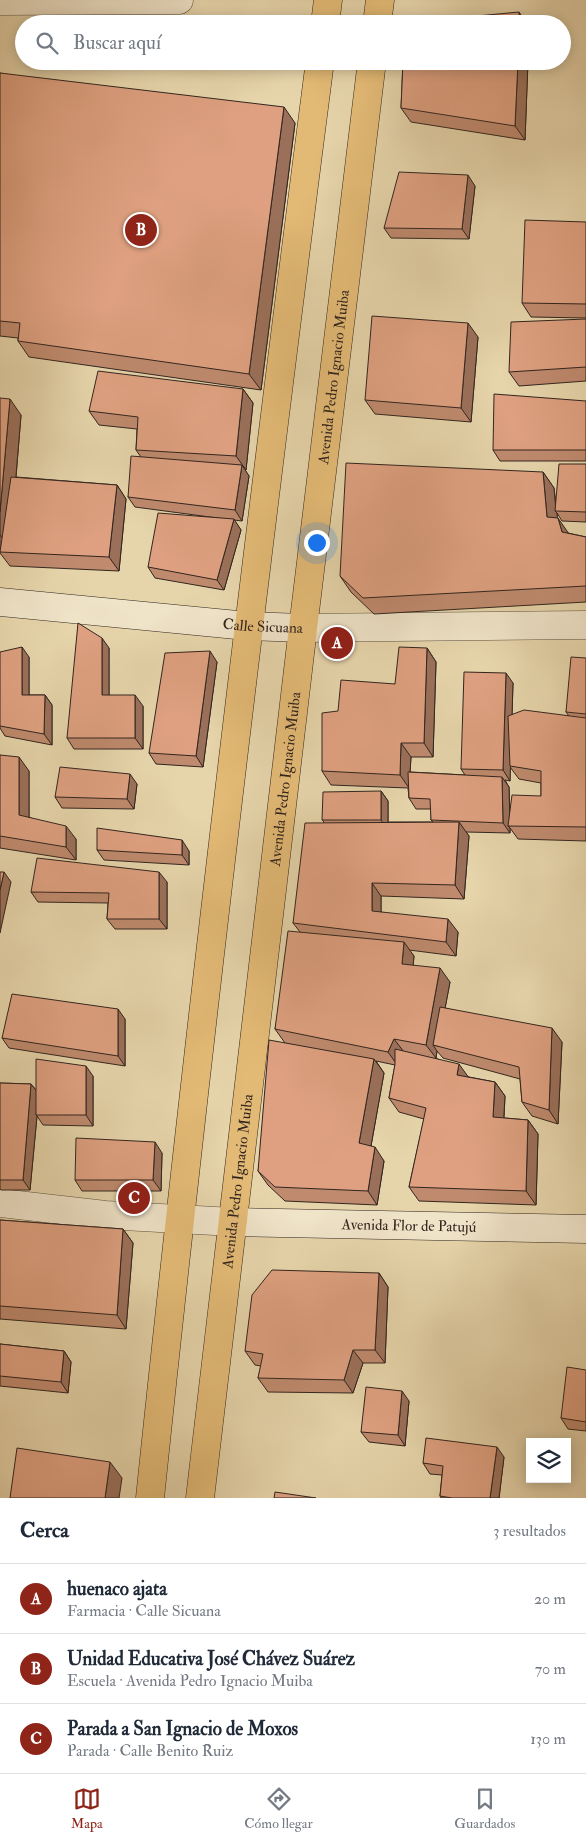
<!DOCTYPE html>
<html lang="es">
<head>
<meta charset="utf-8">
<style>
	:root { --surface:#fff; --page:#f2f2f3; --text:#1f2937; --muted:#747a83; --line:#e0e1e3; --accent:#8f2418 }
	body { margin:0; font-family:"IM FELL Double Pica",serif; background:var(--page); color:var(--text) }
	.controls { position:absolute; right:15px; bottom:15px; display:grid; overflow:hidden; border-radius:0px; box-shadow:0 2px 12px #0003 }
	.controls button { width:45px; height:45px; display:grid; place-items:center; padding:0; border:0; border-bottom:1px solid var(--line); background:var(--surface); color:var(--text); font:25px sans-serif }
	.you { position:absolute; left:316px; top:542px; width:18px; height:18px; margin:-12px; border:4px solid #fff; border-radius:50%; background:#1a73e8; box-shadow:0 0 0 8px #1a73e833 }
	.badge { display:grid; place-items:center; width:32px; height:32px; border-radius:50%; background:var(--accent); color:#fff; font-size:16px; font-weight:700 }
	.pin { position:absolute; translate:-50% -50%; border:2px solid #fff; box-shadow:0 1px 5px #0006 }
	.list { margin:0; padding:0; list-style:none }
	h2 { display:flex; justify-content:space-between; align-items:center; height:65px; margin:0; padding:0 20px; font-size:21px }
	h2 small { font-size:16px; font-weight:400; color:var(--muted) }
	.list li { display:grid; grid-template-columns:32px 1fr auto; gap:15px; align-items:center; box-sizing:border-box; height:70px; padding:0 20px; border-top:1px solid var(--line) }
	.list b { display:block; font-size:19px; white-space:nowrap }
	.list p { margin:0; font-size:16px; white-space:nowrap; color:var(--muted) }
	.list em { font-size:16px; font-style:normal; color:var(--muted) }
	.icon { flex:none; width:28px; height:28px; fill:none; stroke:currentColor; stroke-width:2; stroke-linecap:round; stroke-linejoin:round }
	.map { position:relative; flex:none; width:586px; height:1498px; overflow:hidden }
	.search { position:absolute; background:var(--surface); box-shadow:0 2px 12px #0003; left:15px; right:15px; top:15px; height:55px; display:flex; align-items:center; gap:12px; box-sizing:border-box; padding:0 18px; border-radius:28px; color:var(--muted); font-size:19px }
	.sheet { height:275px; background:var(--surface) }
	nav { display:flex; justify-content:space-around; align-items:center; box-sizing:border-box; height:70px; border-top:1px solid var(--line); background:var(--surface); font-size:14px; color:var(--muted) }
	nav a { display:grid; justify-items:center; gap:2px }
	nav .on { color:var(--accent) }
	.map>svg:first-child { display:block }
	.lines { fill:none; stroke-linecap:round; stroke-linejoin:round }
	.street-casing { stroke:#5f5141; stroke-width:29 }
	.secondary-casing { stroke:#32251e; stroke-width:29 }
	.primary-casing { stroke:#32251e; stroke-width:29 }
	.street { stroke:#efe3c8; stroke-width:28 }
	.secondary { stroke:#efe3c8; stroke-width:28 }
	.primary { stroke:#e3ba75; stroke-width:28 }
	.wall { fill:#bf8a6e; stroke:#32251e; fill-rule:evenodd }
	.shaded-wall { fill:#9b705a; stroke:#32251e }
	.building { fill:#dea080; stroke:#32251e }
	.labels { text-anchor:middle; stroke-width:4; stroke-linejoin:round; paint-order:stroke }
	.street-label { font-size:15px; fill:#32251e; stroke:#efe3c8 }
</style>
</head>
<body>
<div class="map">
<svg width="586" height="1498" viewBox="0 0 586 1498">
	<rect width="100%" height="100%" fill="#e6d4aa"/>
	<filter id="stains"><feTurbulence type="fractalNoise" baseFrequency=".004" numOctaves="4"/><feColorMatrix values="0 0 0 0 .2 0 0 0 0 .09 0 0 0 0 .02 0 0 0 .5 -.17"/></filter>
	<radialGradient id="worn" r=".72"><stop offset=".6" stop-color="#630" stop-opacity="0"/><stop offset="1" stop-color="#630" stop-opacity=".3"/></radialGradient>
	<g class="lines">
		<defs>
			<path id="street" d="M0,1l179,-1
				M303,628l283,-3
				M0,1203l105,12 128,7"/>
			<g id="secondary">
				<path id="s1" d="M0,602l247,24 56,2"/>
				<path id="s2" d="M233,1222l353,7"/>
			</g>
			<g id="primary">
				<path d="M325,24l3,-24"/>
				<path d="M377,24l3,-24"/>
				<path d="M150,1498c50,-480 108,-958 170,-1437"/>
				<path id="s3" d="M200,1498l103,-870 69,-567"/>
			</g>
		</defs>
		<use href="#street" class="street-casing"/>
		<use href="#secondary" class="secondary-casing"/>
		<use href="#primary" class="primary-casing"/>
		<use href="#street" class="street"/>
		<use href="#secondary" class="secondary"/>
		<use href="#primary" class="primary"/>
	</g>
	<path class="wall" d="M403,61h125l-3,79 -114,-18 -10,-14z
		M0,73l295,50 -34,267 -232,-33 -11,-16v-3l-18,-2z
		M475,186l-6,53 -78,-1 -7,-10z
		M586,222v96l-55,-1 -9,-14z
		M586,319v62l-67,5 -10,-14z
		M478,337l-7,85 -96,-8 -10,-14z
		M243,389l10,14 -7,67h-1l4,6 -7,45 -8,-1 7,10 -17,60 -69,-12 -7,-11 77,-48 -90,-12 -7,-10 13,-40 -5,-7 1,-21 -38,-4 -10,-14z
		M0,398l21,17 -5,62 101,8 9,14 -7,72 -109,-5 -10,-13z
		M586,401v60h-86l-7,-11z
		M586,464v58l-24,-1 -5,-8v5l11,15 18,4v65l-212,12 -23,-22 -11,-16 203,-104 11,16 2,16z
		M109,648v47l34,11v43h-69l-7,-11z
		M427,648l9,14 -3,95h-22l-1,15 55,3 -4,-6 52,-86 -1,32 57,1 -3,-4 20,-54v183l-68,-2 -8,-11v5l-44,-1 3,4 -5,63 -83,-3v16l77,20 -2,24 -47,-6 5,6 -1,9 37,17 -5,26 117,34 -4,82 -26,-8 -10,-14 -2,-23 -77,-21 -6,-7 -1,7 33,19 26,5 10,14 -1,22 24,2 10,14 -2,71 -117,-4 -10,-14 15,-68 -25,-7 -10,-14 6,-33 -19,-4 8,12 -13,73 13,15 -7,44 -92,-4 -17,-16 -10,-14 27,-128 -10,-14 25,-97 -7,-9 31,-101 -2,-2 59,-29 7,10v21h45l-2,-2v-11h-15l-7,-11 -1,-10 -77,-3 -9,-14 16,-60 57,-27zM510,767l9,12 22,4v13l-31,16 -1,-25 -4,-7 5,1z
		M29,657v38h16l7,10v40l-47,-9 -5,-8v-60z
		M217,662l-14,105 -47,-3 -7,-11z
		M0,755l29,16v46l47,22v21l-76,-12z
		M137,784l-3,25 -72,-1 -7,-11z
		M97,850l92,1v14l-85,-5z
		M167,882v47h-52l-8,-10 1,-16 -70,-1 -7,-10z
		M125,1019v47l-116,-18 -7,-10z
		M93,1076v50l-50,-1 -6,-9 -7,74h-29l-1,-1v-106l31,1 5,6z
		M162,1153l-1,38h-79l-7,-11z
		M0,1220l123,9 10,14 -7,86 -126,-10z
		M379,1273l9,14 -3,76h-22l-10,30 -85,-1 -10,-14 3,-12 -6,-1 -10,-14z
		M0,1344l64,7 7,11 -3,31 -68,-7z
		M586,1370v61l-18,-2 -7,-11z
		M409,1401l-4,45 -36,-4 -8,-10z
		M504,1457l-5,41h-58l-1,-2 2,-21 -12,-1 -7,-11z"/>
	<path class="shaded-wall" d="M519,12l8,12h-8z
		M518,61h10l-3,79 -10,-14z
		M284,107l11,16 -34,267 -12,-16z
		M468,175l7,11 -6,53 -7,-10z
		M468,323l10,14 -7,85 -10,-14z
		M243,389l10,14 -7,67 -10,-14z
		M10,399l11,16 -11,133 -10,-13v-23z
		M242,465l7,11 -7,45 -7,-11z
		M543,472l11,16 2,23h-1l2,2 1,20 -11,-16z
		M117,485l9,14 -7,72 -10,-14z
		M558,518l11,16 -7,-2z
		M234,519l7,11 -17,60 -7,-10z
		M102,638l7,10v57l-7,-10z
		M22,647l7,10v48l-7,-10z
		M427,648l9,14 -3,95 -9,-14z
		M210,651l7,11 -14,105 -7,-11z
		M506,673l7,10 -3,98 -7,-11z
		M45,695l7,10v40l-8,-11z
		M135,695l8,11v43l-8,-11z
		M401,743l10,14 -2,31 -9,-13z
		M19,757l10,14v58l-10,-14z
		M130,774l7,10 -3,25 -7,-10z
		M502,777l7,10 1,39h-2l2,2v5l-7,-10z
		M381,791l7,10v29l-7,-10z
		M459,822l10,14 -5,63 -9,-14z
		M66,826l10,13v21l-10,-13z
		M182,840l7,11v14l-7,-10z
		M4,872l7,10 -11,51v-43z
		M159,872l8,10v47l-8,-10z
		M372,883l9,13v29l-9,-14z
		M448,919l10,13 -2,24 -10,-14z
		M404,942l10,14 -2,22 -10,-14z
		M440,968l10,14 -12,64 -5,-1 4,6 -1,7 -10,-13z
		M118,1009l7,10v47l-7,-10z
		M552,1028l10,14 -4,82 -9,-14z
		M394,1039l10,13 -6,14 -10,-14z
		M374,1059l10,14 -15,84 -10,-14z
		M459,1064l10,14 -12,-3z
		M86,1066l7,10v50l-7,-11z
		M495,1082l10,14 -2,35 -10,-14z
		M31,1084l8,10 -3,21 1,1 -7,74 -7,-10z
		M528,1120l10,14 -2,71 -10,-14z
		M155,1142l7,11 -1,38 -8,-11z
		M375,1147l9,14 -7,44 -9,-14z
		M123,1229l10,14 -7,86 -9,-14z
		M379,1273l9,14 -3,76 -10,-13z
		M353,1350l10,13 -10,30 -9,-13z
		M64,1351l7,11 -3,31 -7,-11z
		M402,1391l7,10 -4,45 -7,-11z
		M497,1447l7,10 -5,41h-9z
		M110,1462l12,16 -3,20h-14z"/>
	<path class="building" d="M519,12v12h-115v-1z
		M403,61h115l-3,65 -114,-18z
		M0,73l284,34 -35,267 -231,-33 2,-18 -20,-2z
		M399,172l69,3 -6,54 -78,-1z
		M525,220l61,2v82l-64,-1z
		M372,316l96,7 -7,85 -96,-8z
		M586,319v48l-77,5 2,-50z
		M98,371l145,18 -7,67 -100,-6 2,-33 -49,-6z
		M494,394l92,7v49h-93z
		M0,398l10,1 -10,113z
		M131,456l111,9 -7,45 -107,-13z
		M346,463l197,9 4,45 11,1 4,14 24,5v49l-223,12 -23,-22z
		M559,464h27v48l-31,-1z
		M11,477l106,8 -8,72 -109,-5z
		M158,513l76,6 -17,61 -69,-13z
		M78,623l24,15v57h33v43h-68z
		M22,647v48h23l-1,39 -44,-8v-74z
		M399,647l28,1 -3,95h-23l-1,32 -78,-4v-58l16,-2 3,-31 54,4z
		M210,651l-14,105 -47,-3 16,-100z
		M571,657l15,1v56l-20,-2z
		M464,672l42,1 -3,97 -42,-1z
		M524,710l62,8v109l-78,-1 4,-31 29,1v-25l-31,-5 -2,-50z
		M0,755l19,2v58l47,11v21l-66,-11z
		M60,767l70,7 -3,25 -72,-2z
		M408,772l94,5 1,46 -72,-3 -1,-21 -21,-1z
		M381,791v29h-59l1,-28z
		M459,822l-4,63 -83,-2v28l76,8 -2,23 -153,-19 12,-100z
		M97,828l85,12v15l-85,-5z
		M37,858l122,14v47h-52l2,-26 -78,-1z
		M0,872h4l-4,18z
		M288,931l116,11 -2,22 38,4 -14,77 -32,-6 -6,13 -113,-23z
		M12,994l106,15v47l-116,-18z
		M440,1007l112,21 -3,82 -27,-8 -3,-35 -86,-22z
		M269,1040l105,19 -15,84 16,4 -7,44 -93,-4 -17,-16z
		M395,1049l64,15 -2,11 38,7 -2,35 35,3 -2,71 -117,-4 17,-79 -37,-10 6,-34z
		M36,1059l50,7v49h-50z
		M0,1083l31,1 -8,96h-23z
		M76,1138l79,4 -2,38h-78z
		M0,1220l123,9 -6,86 -117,-9z
		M272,1270l107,3 -4,77h-22l-9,30 -86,-2 5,-24 -18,-3 7,-56z
		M0,1344l64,7 -3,31 -61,-6z
		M567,1367l19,3v52l-25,-4z
		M366,1387l36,4 -4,44 -37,-3z
		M426,1438l71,9 -7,51h-38l-12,-2 3,-30 -20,-3z
		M17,1448l93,14 -5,36h-95z
		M275,1492l41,6h-42z"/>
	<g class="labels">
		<g class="street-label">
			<text dy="5" stroke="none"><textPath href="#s3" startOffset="1129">Avenida Pedro Ignacio Muiba</textPath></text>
			<text dy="5" stroke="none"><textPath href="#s1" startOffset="264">Calle Sicuana</textPath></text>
			<text dy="5" stroke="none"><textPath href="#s3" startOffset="724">Avenida Pedro Ignacio Muiba</textPath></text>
			<text dy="5" stroke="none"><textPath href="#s3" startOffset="319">Avenida Pedro Ignacio Muiba</textPath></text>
			<text dy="5" stroke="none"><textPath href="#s2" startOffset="176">Avenida Flor de Patujú</textPath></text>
		</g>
	</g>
	<rect width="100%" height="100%" filter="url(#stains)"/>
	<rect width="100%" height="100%" fill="url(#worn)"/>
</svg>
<div class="controls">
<button><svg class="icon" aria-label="layers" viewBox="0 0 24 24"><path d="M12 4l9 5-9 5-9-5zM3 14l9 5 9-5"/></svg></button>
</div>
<div class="you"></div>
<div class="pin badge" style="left:337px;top:643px">A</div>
<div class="pin badge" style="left:141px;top:230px">B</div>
<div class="pin badge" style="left:134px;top:1198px">C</div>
<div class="search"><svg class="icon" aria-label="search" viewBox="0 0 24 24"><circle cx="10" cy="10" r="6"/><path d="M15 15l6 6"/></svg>Buscar aquí</div>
</div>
<section class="sheet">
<h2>Cerca<small>3 resultados</small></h2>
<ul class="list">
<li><span class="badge">A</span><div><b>huenaco ajata</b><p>Farmacia · Calle Sicuana</p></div><em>20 m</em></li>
<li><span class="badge">B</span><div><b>Unidad Educativa José Chávez Suárez</b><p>Escuela · Avenida Pedro Ignacio Muiba</p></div><em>70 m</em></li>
<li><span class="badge">C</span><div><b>Parada a San Ignacio de Moxos</b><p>Parada · Calle Benito Ruiz</p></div><em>130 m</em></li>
</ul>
</section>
<nav>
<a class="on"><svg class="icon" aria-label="map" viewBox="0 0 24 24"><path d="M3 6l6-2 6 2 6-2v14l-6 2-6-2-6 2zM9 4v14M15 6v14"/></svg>Mapa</a>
<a><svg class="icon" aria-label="directions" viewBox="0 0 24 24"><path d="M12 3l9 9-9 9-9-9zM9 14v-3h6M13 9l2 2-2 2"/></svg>Cómo llegar</a>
<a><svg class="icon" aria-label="saved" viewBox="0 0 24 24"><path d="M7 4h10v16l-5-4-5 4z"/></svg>Guardados</a>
</nav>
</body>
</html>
